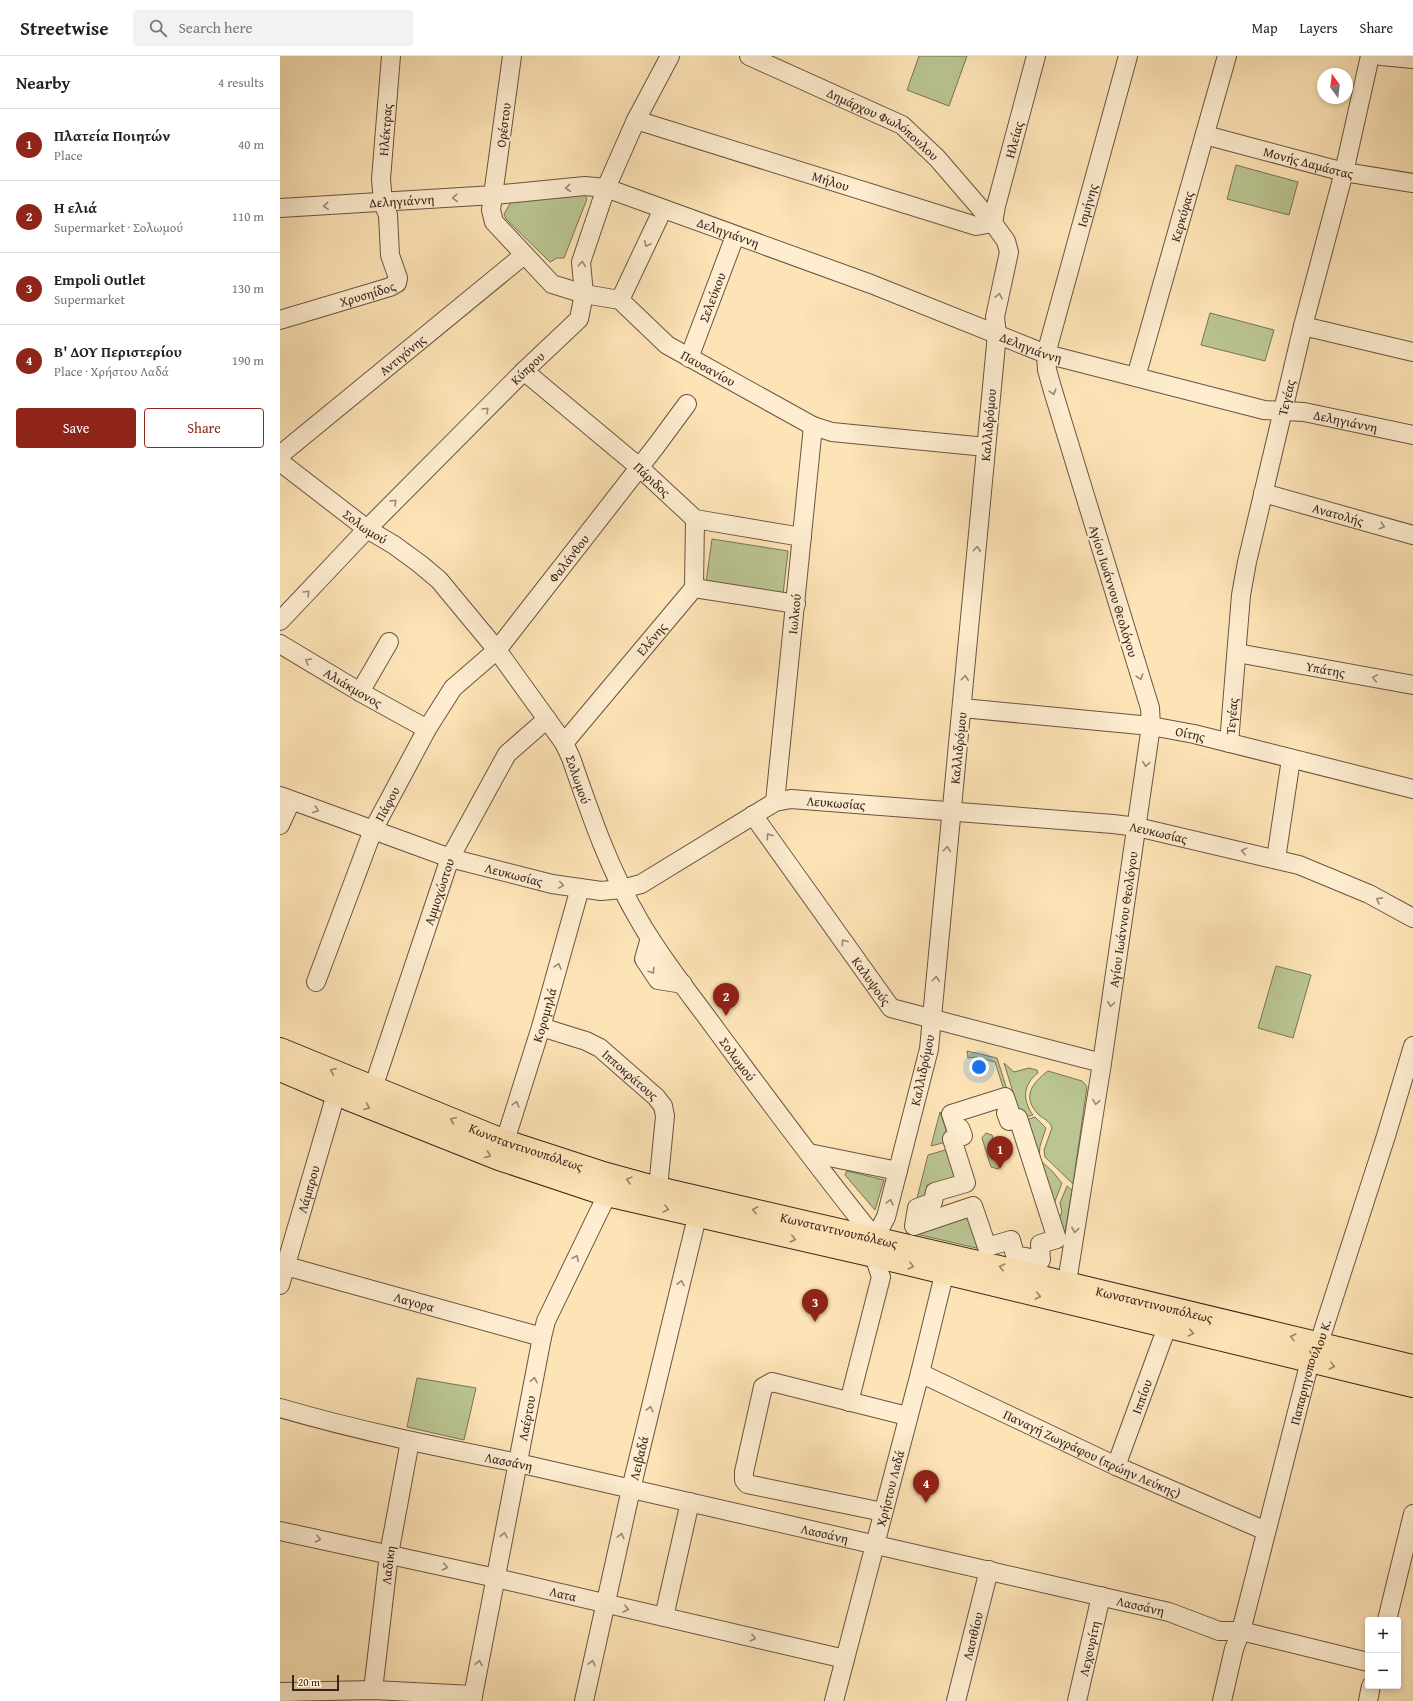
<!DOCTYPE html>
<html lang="en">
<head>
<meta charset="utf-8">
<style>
	:root { --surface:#fff; --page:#f2f2f2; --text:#222; --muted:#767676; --line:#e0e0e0; --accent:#8f2418 }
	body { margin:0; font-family:"Gentium Book Plus",serif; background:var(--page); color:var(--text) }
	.controls { position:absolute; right:12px; bottom:12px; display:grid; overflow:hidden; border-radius:4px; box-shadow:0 2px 6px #0003 }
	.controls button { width:36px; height:36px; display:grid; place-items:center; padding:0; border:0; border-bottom:1px solid var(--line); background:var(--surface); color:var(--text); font:20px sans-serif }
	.compass { position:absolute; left:1037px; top:12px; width:36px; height:36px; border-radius:50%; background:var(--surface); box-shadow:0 2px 6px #0003; rotate:346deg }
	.scale { position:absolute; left:12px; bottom:10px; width:47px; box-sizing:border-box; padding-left:4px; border:2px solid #39241c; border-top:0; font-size:11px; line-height:14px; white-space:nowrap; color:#39241c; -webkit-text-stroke:3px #feedd0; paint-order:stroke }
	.you { position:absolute; left:699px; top:1011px; width:14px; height:14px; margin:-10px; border:3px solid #fff; border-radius:50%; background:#1a73e8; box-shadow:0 0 0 6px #1a73e833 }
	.badge { display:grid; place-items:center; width:26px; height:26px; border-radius:50%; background:var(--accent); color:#fff; font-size:13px; font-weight:700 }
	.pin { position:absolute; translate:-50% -33px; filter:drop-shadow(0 1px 2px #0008) }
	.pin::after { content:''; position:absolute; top:21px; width:14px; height:12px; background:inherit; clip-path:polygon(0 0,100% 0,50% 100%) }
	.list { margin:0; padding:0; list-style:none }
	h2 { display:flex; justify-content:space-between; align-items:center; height:52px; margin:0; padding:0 16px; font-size:17px }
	h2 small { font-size:13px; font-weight:400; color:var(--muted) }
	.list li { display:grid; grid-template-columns:26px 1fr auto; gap:12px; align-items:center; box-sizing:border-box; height:72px; padding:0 16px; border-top:1px solid var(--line) }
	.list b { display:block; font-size:15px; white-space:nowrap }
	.list p { margin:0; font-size:13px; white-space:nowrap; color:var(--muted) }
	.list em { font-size:13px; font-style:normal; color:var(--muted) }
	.actions { display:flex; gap:8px; padding:12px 16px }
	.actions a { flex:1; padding:9px 0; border:1px solid var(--accent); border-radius:4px; text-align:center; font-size:14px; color:var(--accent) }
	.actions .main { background:var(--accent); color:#fff }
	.icon { flex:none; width:22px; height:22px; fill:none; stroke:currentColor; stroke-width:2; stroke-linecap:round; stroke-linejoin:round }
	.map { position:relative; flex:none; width:1133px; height:1645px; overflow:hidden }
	header { display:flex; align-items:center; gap:24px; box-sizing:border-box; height:56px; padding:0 20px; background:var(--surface); border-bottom:1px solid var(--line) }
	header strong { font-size:19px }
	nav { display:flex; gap:22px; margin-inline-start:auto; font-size:14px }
	.search { width:280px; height:36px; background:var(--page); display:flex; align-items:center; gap:10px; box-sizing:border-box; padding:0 14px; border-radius:4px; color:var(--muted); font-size:15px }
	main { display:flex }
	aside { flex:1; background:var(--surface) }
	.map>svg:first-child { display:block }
	.green { fill:#bac592; stroke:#7a7457 }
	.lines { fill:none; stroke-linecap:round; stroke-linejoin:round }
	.minor-casing { stroke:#6a5442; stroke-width:20 }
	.major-casing { stroke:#39241c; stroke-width:24 }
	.minor { stroke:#feedd0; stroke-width:18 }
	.major { stroke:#fde4b6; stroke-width:22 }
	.oneway { stroke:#9c8876 }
	.oneway2 { stroke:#9b8469 }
	.labels { text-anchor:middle; stroke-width:4; stroke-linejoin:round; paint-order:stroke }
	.street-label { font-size:13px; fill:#39241c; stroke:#feedd0 }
</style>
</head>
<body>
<header>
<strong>Streetwise</strong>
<div class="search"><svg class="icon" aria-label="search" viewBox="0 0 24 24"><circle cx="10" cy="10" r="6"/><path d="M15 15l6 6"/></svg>Search here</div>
<nav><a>Map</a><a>Layers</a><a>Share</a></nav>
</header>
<main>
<aside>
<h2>Nearby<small>4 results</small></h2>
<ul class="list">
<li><span class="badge">1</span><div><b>Πλατεία Ποιητών</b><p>Place</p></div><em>40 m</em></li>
<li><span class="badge">2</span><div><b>Η ελιά</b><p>Supermarket · Σολωμού</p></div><em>110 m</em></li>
<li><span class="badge">3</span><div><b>Empoli Outlet</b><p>Supermarket</p></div><em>130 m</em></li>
<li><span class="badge">4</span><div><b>Β' ΔΟΥ Περιστερίου</b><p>Place · Χρήστου Λαδά</p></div><em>190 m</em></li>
</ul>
<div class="actions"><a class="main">Save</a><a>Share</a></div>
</aside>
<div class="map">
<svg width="1133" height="1645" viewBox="0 0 1133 1645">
	<rect width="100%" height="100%" fill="#fde4b6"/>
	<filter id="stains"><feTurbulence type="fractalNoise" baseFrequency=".005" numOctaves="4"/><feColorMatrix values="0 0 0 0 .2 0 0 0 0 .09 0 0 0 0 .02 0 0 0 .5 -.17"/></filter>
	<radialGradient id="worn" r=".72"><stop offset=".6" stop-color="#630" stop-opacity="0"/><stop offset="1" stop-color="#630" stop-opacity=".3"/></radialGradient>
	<path class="green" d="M639,0h48l-18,50 -42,-16z
		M956,109l62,17 -9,33 -62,-16z
		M305,139l2,4 -23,59h-7l-7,4 -44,-43 -2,-5 7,-12 5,-3z
		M930,257l64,17 -9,31 -64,-16z
		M432,483l76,12 -5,43 -77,-12z
		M996,910l35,9 -18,63 -35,-10z
		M687,995l30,7 19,60 -12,-28 -9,-28 -19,-5 -8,1z
		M724,1007l10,9 15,-4 8,2 1,3c-15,11 -16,27 -5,42l-12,3z
		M768,1015l34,10 3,3 2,3 -14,97 -28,-27 -1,-7 8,-22c-2,-7 -8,-9 -13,-13 -18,-18 -7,-32 9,-44z
		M660,1056l10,29 -19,5z
		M755,1061l11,11 -6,18 -1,11 2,4 11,10 10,12 -7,18v5l-33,-85z
		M706,1077l6,2 10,29 -4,5 -7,-2 -9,-29z
		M672,1092l9,28 -34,9 -4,19 -8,2 13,-51z
		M567,1115l37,9 -9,30 -30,-35z
		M787,1130l5,4 -8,49 -5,-20 3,-7 -2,-9z
		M694,1158l11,36 -69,-16z
		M137,1322l59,10 -12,52 -57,-13z"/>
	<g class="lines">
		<defs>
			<g id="minor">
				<path id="s1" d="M232,0l-21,154 3,12 58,62 32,10 36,6 47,45 146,81 19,6 154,15"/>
				<path id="s2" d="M469,0l153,69 35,33 56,65"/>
				<path d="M1101,0l32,3"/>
				<path id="s3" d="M356,64l340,106 17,-3 13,18 3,11 -14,65 2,17 -68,715 -43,168 -11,21 -1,18 7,21 -32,125"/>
				<path id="s4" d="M925,79l139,37 69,11"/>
				<path id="s5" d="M0,152l214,-13 91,-9 21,2 265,96 175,70 218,56 40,2 109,23"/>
				<path id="s6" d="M713,167l3,-17 40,-150"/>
				<path d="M340,244l43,-91"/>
				<path id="s7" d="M0,264l110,-33 7,-4 1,-5 -8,-23 -2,-40 -5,-12 -2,-24 10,-123"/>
				<path d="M1023,270l110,26"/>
				<path id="s8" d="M409,302l46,-122"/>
				<path id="s9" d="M244,315l115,96 56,52 107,18"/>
				<path id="s10" d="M856,321l91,-321"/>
				<path id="s11" d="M0,399l244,-200"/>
				<path id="s12" d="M0,406l87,67 27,16 26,19 19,16 58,70 67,93 7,15c19,55 38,111 68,162 22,39 52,75 78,111 52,70 103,140 158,207"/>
				<path id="s13" d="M983,437l150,42"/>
				<path d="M414,532l102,16"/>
				<path id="s14" d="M0,565l87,-92 157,-158 55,-52 5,-25 -3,-32 25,-74 30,-68 34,-64"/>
				<path id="s15" d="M0,588l80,48 67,37"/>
				<path id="s16" d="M957,597l176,32"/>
				<path d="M80,636l29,-50"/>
				<path id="s17" d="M682,652l189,18 43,8 219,55"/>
				<path id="s18" d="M284,687l130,-155 1,-69"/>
				<path id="s19" d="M949,687l12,-148 6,-33 56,-236 41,-154 26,-116"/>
				<path id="s20" d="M0,740l170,62 102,26 49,7 21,-2 19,-5 134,-82 16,-3 322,25 24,3 162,38 70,29 44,24"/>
				<path id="s21" d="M495,746l38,-376"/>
				<path id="s22" d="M473,759l138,193 211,55"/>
				<path d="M0,769l11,-24"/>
				<path d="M996,803l15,-100"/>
				<path d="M370,882l-6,21 14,21 25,4"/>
				<path id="s23" d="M36,926l57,-152 54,-101 26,-41 44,-38 159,-204 31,-42"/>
				<path id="s24" d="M261,971l45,14 14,7 56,49 7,9 2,10 -7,72"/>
				<path id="s25" d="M93,1032l77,-230 57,-104 40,-35"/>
				<path d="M725,1041l5,15 -4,1 3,8 9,-3 39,121 -17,5 1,16 -26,-5 -4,-15 -24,7 -14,-41 -59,20 3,-18 16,-6 2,-10 31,-9 -14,-44 11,-3 -3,-8 -4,1 -5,-15z"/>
				<path id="s26" d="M225,1085l36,-114 39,-139"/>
				<path d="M529,1097l89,18"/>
				<path id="s27" d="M6,1210l256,71"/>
				<path id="s28" d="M787,1226l35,-219 49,-337 -1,-18 -97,-317 -6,-21 -1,-16 82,-298"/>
				<path id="s29" d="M0,1229l56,-191"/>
				<path id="s30" d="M640,1317l196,93 150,65"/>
				<path id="s31" d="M0,1352c79,23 158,39 238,55l651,149 50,19h22l127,31"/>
				<path id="s32" d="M836,1410l51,-139"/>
				<path d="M603,1456l-136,-28 -3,-4v-8l19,-85 9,-5 135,34"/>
				<path id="s33" d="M0,1475l216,47 349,81"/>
				<path d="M384,1561l26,-115"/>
				<path d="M1107,1564l26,-106"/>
				<path id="s34" d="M93,1634l16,-136 21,-113"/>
				<path d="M0,1636l93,-2 100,5"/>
				<path id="s35" d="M192,1645l70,-364 4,-16 61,-126"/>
				<path id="s36" d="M304,1645l47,-212 66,-272"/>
				<path id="s37" d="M554,1645l86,-328 24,-98"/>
				<path id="s38" d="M676,1645l33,-131"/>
				<path id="s39" d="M797,1645l24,-105"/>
				<path id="s40" d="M942,1645l12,-52 7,-18 69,-270 9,-18 67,-207 27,-90"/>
				<path d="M1088,1645l3,-15"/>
			</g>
			<g id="major">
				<path id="s41" d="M0,993l225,92 95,31 58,16 367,85 388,93"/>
				<path d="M0,1014l68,29 151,60 108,36 267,61 539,130"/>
			</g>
		</defs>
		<use href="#minor" class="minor-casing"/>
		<use href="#major" class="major-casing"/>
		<use href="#minor" class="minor"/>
		<use href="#major" class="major"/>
	</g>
	<defs><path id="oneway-chevron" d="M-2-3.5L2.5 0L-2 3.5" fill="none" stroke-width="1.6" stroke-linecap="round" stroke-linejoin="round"/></defs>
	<g class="oneway">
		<use href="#oneway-chevron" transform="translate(288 132) rotate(174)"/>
		<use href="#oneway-chevron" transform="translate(175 142) rotate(176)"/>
		<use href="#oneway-chevron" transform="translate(46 150) rotate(177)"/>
		<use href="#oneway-chevron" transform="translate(367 188) rotate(115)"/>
		<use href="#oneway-chevron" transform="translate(302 208) rotate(-85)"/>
		<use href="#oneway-chevron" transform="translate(719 240) rotate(-77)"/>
		<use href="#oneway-chevron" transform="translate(773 336) rotate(74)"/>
		<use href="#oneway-chevron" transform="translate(206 354) rotate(-45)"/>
		<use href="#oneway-chevron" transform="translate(114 446) rotate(-45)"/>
		<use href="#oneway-chevron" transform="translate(1102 470) rotate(16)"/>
		<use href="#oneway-chevron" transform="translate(697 493) rotate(-85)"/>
		<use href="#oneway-chevron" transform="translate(27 537) rotate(-46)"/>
		<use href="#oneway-chevron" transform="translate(28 605) rotate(-149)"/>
		<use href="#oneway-chevron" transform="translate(860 621) rotate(73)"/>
		<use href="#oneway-chevron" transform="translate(685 622) rotate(-85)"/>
		<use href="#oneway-chevron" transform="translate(1095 622) rotate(-170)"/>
		<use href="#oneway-chevron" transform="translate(866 708) rotate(98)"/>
		<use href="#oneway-chevron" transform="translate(36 754) rotate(20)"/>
		<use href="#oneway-chevron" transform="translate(489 780) rotate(-126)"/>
		<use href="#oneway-chevron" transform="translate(667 793) rotate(-85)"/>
		<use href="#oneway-chevron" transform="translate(964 795) rotate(-167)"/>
		<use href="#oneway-chevron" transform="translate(281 829) rotate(9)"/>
		<use href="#oneway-chevron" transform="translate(1099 844) rotate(-152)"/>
		<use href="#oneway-chevron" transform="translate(564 886) rotate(-126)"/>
		<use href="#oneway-chevron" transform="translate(278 910) rotate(-74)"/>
		<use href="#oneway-chevron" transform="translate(372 915) rotate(56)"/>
		<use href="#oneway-chevron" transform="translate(656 923) rotate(-85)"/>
		<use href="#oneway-chevron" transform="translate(831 948) rotate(98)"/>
		<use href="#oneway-chevron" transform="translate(816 1046) rotate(99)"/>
		<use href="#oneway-chevron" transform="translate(236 1048) rotate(-73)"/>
		<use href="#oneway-chevron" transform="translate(610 1146) rotate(-75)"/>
		<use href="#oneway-chevron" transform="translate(795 1174) rotate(99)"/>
		<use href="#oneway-chevron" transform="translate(296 1202) rotate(-64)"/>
		<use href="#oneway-chevron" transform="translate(401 1227) rotate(-77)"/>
		<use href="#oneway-chevron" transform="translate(254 1324) rotate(-79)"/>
		<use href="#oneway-chevron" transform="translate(370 1353) rotate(-77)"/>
		<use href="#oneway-chevron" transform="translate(224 1479) rotate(-79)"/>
		<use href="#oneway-chevron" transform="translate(341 1480) rotate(-77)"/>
		<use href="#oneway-chevron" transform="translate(38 1483) rotate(12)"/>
		<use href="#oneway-chevron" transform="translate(165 1511) rotate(12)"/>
		<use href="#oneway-chevron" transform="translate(346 1553) rotate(13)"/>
		<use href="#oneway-chevron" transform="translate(473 1582) rotate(13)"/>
		<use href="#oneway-chevron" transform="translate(199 1607) rotate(-79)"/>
		<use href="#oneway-chevron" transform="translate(312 1607) rotate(-78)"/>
	</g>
	<g class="oneway2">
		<use href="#oneway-chevron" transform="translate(53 1015) rotate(-157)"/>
		<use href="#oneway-chevron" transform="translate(87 1051) rotate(22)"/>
		<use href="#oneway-chevron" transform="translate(173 1064) rotate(-158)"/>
		<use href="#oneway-chevron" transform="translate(208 1099) rotate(21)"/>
		<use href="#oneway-chevron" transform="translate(349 1124) rotate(-165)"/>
		<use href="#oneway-chevron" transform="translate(386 1153) rotate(14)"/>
		<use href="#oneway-chevron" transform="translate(475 1154) rotate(-167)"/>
		<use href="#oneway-chevron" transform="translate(513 1183) rotate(13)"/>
		<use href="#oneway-chevron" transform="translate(631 1210) rotate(14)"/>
		<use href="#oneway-chevron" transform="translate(722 1211) rotate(-167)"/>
		<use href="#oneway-chevron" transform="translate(758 1240) rotate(13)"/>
		<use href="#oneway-chevron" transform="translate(911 1277) rotate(13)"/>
		<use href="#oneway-chevron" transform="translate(1013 1281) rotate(-166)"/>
		<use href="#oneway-chevron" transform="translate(1052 1310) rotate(14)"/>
	</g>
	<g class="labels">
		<g class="street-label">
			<text transform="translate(223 69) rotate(-83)" y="5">Ορέστου</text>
			<text dy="5" stroke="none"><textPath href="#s2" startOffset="151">Δημάρχου Φωλόπουλου</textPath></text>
			<text dy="5" stroke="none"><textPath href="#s7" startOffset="279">Ηλέκτρας</textPath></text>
			<text dy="5" stroke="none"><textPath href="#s6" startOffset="86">Ηλείας</textPath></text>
			<text dy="5" stroke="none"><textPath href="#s4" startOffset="107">Μονής Δαμάστας</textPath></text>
			<text dy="5" stroke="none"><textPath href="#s3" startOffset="204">Μήλου</textPath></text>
			<text dy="5" stroke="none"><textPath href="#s5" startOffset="122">Δεληγιάννη</textPath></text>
			<text dy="5" stroke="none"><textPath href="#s28" startOffset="1104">Ισμήνης</textPath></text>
			<text dy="5" stroke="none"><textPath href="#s10" startOffset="167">Κερκύρας</textPath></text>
			<text dy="5" stroke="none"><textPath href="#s5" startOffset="457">Δεληγιάννη</textPath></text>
			<text dy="5" stroke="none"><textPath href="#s7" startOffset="91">Χρυσηίδος</textPath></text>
			<text dy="5" stroke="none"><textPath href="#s8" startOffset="65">Σελεύκου</textPath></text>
			<text dy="5" stroke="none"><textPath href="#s5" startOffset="781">Δεληγιάννη</textPath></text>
			<text dy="5" stroke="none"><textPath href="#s11" startOffset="158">Αντιγόνης</textPath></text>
			<text dy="5" stroke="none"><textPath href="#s1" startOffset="435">Παυσανίου</textPath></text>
			<text dy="5" stroke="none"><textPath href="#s14" startOffset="354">Κύπρου</textPath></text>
			<text dy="5" stroke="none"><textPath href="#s19" startOffset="351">Τεγέας</textPath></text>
			<text dy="5" stroke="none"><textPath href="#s5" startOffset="1105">Δεληγιάννη</textPath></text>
			<text transform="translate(708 369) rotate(-85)" y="5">Καλλιδρόμου</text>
			<text dy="5" stroke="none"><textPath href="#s9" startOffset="168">Πάριδος</textPath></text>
			<text dy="5" stroke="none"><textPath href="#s13" startOffset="78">Ανατολής</textPath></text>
			<text dy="5" stroke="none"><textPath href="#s12" startOffset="107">Σολωμού</textPath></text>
			<text dy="5" stroke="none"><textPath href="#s23" startOffset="500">Φαλάνθου</textPath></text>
			<text transform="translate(834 535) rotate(73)" y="5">Αγίου Ιωάννου Θεολόγου</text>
			<text dy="5" stroke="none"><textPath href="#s21" startOffset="189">Ιωλκού</textPath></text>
			<text dy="5" stroke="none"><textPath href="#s18" startOffset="136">Ελένης</textPath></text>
			<text dy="5" stroke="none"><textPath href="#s16" startOffset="90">Υπάτης</textPath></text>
			<text dy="5" stroke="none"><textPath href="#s15" startOffset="85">Αλιάκμονος</textPath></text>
			<text dy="5" stroke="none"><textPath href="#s19" startOffset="27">Τεγέας</textPath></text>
			<text dy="5" stroke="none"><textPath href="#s17" startOffset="230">Οίτης</textPath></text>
			<text transform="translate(678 692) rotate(-84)" y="5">Καλλιδρόμου</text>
			<text dy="5" stroke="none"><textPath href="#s12" startOffset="443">Σολωμού</textPath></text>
			<text dy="5" stroke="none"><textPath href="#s20" startOffset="595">Λευκωσίας</textPath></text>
			<text dy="5" stroke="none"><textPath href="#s23" startOffset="192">Πάφου</textPath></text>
			<text dy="5" stroke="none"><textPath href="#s20" startOffset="919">Λευκωσίας</textPath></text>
			<text dy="5" stroke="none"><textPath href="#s20" startOffset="247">Λευκωσίας</textPath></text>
			<text dy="5" stroke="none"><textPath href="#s25" startOffset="207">Αμμοχώστου</textPath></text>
			<text dy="5" stroke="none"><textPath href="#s28" startOffset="367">Αγίου Ιωάννου Θεολόγου</textPath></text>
			<text dy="5" stroke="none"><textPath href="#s22" startOffset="204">Καλυψούς</textPath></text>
			<text dy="5" stroke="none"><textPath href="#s26" startOffset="132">Κορομηλά</textPath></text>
			<text dy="5" stroke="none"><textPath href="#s12" startOffset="767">Σολωμού</textPath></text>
			<text transform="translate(642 1014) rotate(-78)" y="5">Καλλιδρόμου</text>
			<text dy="5" stroke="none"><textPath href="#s24" startOffset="103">Ιπποκράτους</textPath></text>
			<text dy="5" stroke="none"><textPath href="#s41" startOffset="265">Κωνσταντινουπόλεως</textPath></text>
			<text dy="5" stroke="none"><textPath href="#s29" startOffset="100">Λάμπρου</textPath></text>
			<text dy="5" stroke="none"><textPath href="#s41" startOffset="589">Κωνσταντινουπόλεως</textPath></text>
			<text dy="5" stroke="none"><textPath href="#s27" startOffset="133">Λαγορα</textPath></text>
			<text dy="5" stroke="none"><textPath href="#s41" startOffset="913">Κωνσταντινουπόλεως</textPath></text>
			<text dy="5" stroke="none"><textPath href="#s40" startOffset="341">Παπαρηγοπούλου Κ.</textPath></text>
			<text dy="5" stroke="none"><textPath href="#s32" startOffset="74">Ιππίου</textPath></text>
			<text dy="5" stroke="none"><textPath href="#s35" startOffset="288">Λαέρτου</textPath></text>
			<text dy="5" stroke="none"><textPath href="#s30" startOffset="190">Παναγή Ζωγράφου (πρώην Λεύκης)</textPath></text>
			<text dy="5" stroke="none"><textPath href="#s36" startOffset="249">Λειβαδά</textPath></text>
			<text dy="5" stroke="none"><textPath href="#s31" startOffset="235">Λασσάνη</textPath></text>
			<text dy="5" stroke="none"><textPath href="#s37" startOffset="220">Χρήστου Λαδά</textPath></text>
			<text dy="5" stroke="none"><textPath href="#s31" startOffset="559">Λασσάνη</textPath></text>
			<text dy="5" stroke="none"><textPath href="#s34" startOffset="126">Λαδικη</textPath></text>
			<text dy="5" stroke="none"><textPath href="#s33" startOffset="290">Λατα</textPath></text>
			<text dy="5" stroke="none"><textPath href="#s31" startOffset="883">Λασσάνη</textPath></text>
			<text dy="5" stroke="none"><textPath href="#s38" startOffset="67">Λασιθίου</textPath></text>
			<text dy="5" stroke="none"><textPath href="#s39" startOffset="54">Λεχουρίτη</textPath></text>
		</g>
	</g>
	<rect width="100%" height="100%" filter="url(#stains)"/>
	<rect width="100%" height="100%" fill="url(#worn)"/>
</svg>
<div class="controls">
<button>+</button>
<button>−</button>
</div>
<svg class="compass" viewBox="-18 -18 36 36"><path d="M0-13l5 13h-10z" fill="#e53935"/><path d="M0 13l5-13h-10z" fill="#767676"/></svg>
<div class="scale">20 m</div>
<div class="you"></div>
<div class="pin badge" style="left:720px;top:1113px">1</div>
<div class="pin badge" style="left:446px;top:960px">2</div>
<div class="pin badge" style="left:535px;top:1266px">3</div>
<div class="pin badge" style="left:646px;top:1447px">4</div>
</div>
</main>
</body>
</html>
